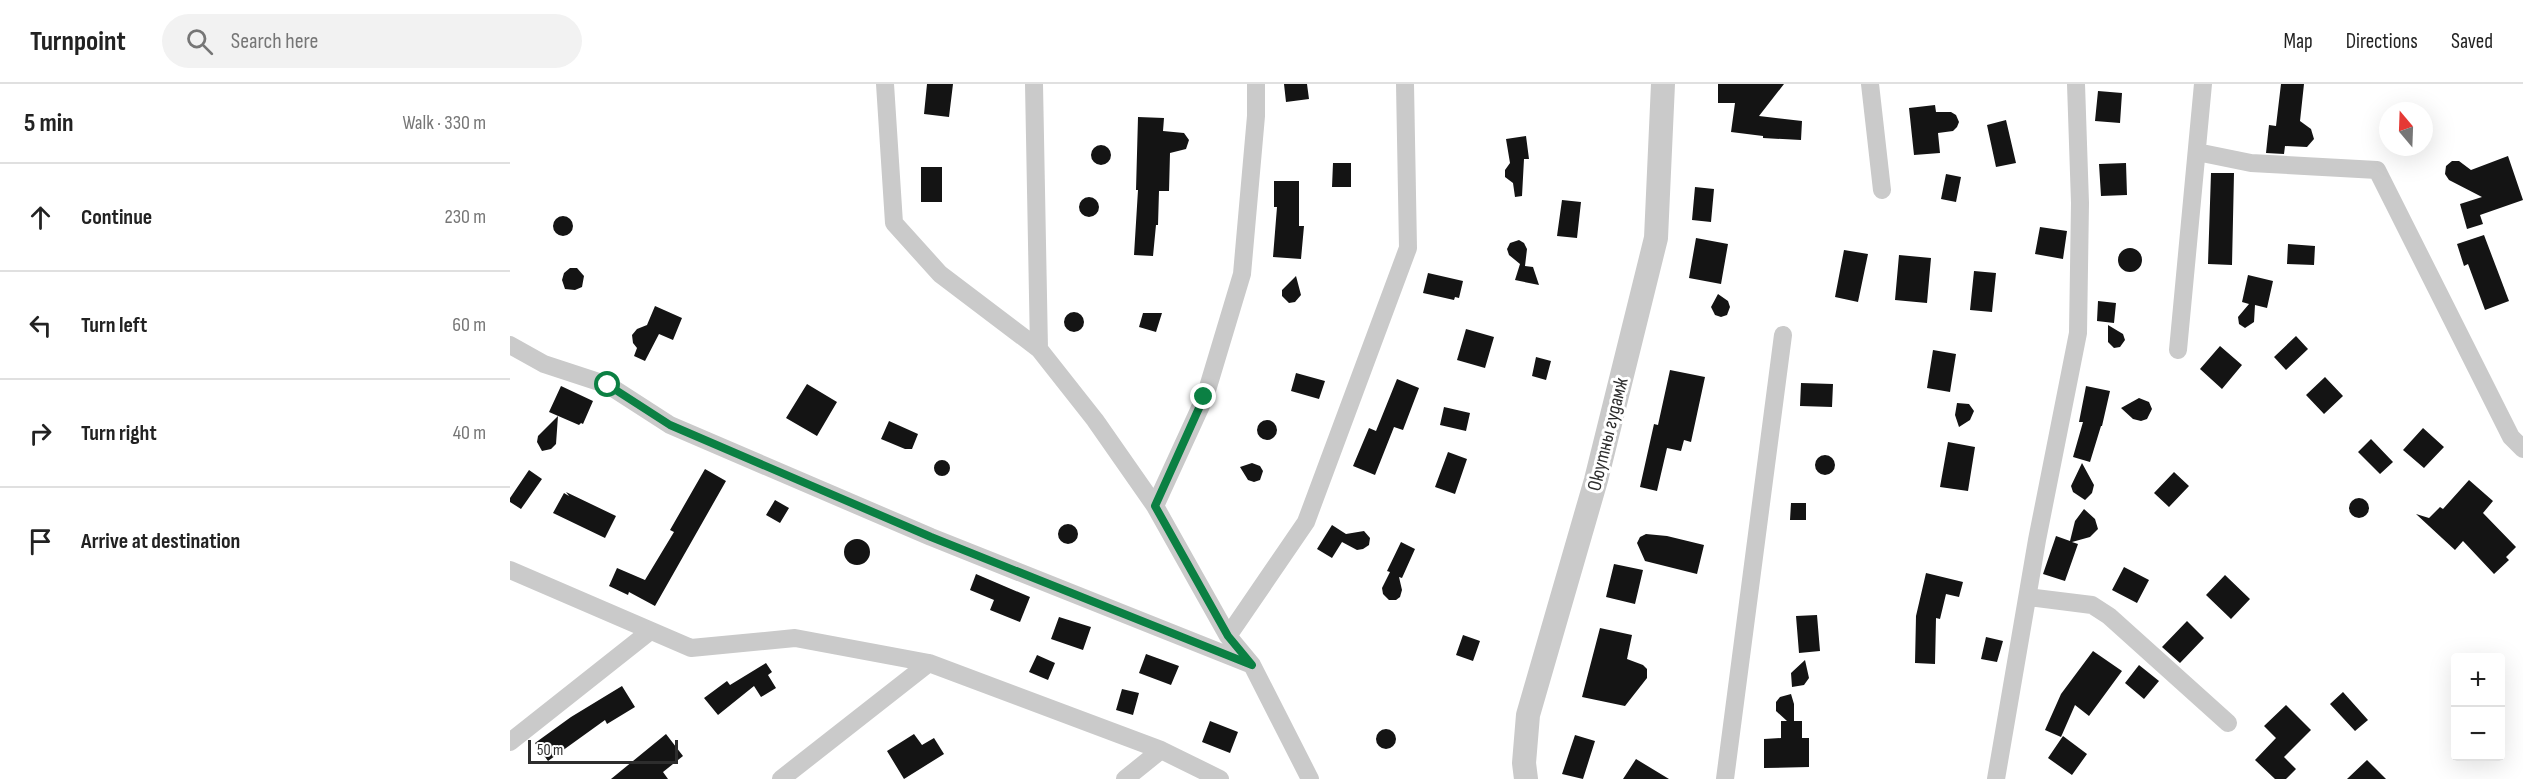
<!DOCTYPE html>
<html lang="en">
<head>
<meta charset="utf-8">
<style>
	:root { --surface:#fff; --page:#f2f2f2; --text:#222; --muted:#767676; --line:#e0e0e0 }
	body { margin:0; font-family:"Sofia Sans Condensed",sans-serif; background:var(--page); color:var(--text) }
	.controls { position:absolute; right:18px; bottom:18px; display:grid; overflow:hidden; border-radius:6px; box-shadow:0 6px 24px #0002 }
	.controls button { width:54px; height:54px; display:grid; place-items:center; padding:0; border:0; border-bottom:2px solid var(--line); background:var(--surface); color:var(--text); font:30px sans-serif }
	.compass { position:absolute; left:1869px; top:18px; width:54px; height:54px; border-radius:50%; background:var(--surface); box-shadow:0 6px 24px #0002; rotate:341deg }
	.scale { position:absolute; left:18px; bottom:15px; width:150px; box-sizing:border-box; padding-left:6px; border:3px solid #2d2d2d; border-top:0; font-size:16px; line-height:21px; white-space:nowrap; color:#2d2d2d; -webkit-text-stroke:4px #fff; paint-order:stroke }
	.stop { position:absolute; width:18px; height:18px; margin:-14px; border:4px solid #0b8043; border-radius:50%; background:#fff }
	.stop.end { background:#0b8043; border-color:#fff; box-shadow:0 2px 6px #0008 }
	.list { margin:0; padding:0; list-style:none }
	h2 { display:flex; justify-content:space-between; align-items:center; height:78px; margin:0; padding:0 24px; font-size:26px }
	h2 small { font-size:20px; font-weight:400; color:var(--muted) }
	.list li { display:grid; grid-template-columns:39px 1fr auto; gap:18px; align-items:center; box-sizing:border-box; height:108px; padding:0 24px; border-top:2px solid var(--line) }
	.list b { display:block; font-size:22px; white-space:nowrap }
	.list em { font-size:20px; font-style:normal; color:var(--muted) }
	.icon { flex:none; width:33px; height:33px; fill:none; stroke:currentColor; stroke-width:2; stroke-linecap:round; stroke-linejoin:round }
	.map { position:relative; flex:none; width:2013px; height:695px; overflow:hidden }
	header { display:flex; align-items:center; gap:36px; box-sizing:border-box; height:84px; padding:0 30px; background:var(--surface); border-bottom:2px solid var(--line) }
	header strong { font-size:28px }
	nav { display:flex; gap:33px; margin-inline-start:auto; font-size:21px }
	.search { width:420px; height:54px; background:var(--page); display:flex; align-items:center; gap:15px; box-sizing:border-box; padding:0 21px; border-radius:33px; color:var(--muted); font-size:22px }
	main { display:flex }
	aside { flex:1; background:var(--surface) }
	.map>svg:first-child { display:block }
	.building { fill:#141414 }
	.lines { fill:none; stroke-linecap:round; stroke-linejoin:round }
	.minor { stroke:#cacaca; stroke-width:18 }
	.tertiary { stroke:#cacaca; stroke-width:24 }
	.route { stroke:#0b8043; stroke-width:8 }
	.labels { text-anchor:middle; stroke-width:6; stroke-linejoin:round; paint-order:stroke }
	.street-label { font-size:20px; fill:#2d2d2d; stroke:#fff }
</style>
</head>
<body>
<header>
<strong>Turnpoint</strong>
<div class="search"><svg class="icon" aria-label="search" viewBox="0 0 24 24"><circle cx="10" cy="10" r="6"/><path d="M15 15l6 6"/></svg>Search here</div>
<nav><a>Map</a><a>Directions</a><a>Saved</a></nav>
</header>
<main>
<aside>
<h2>5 min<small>Walk · 330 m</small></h2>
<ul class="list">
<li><svg class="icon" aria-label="ahead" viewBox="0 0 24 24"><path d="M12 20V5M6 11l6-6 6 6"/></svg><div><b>Continue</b></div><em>230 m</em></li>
<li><svg class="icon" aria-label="left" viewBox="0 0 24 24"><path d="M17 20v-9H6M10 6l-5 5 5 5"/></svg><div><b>Turn left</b></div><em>60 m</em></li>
<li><svg class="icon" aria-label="right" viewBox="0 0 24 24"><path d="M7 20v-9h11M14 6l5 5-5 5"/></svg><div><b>Turn right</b></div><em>40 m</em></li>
<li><svg class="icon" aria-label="arrive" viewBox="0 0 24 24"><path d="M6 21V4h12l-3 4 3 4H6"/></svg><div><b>Arrive at destination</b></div></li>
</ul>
</aside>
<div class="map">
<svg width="2013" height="695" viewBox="0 0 2013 695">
	<rect width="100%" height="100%" fill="#fff"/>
	<path class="building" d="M417,0h26l-4,33 -25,-3z
		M774,0h23l2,15 -23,3z
		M1208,0h66l-25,32 43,5 -1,19 -38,-2v-2l-32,-4 4,-29h-17z
		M1771,0h23l-4,37 11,8 3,10 -7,8 -22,-1 -1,8 -18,-1 3,-28 7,1z
		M1588,7l24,2 -2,30 -25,-2z
		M1425,21l1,7h15l5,3 3,7 -2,5 -4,4 -15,2 2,20 -26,2 -5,-47z
		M628,33l26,1 -1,13 21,2 5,7 -3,9 -16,4 -1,38h-10l-1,34h-2l-3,31 -19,-1 4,-65h-2z
		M1496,36l10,43 -20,4 -9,-42z
		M1016,52l3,23h-5l-2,37 -7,1 -2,-14 -8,-6v-7l5,-7 -4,-24z
		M581 71a10 10 0 1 1 20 0a10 10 0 1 1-20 0Z
		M1998,72l15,44 -43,15 3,9 -16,5 -7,-25 22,-7 -33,-17 -4,-6 1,-8 6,-5h7l12,9z
		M823,79h18v24h-19z
		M1616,79l1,32 -26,1 -2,-32z
		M411,83h21v35h-21z
		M1701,89h23l-2,92 -24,-1z
		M1436,90l15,3 -5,25 -15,-3z
		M764,97h25v45h5l-3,33 -28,-2 4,-50h-3z
		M1185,103l19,2 -3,33 -19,-2z
		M569 123a10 10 0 1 1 20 0a10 10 0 1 1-20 0Z
		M1052,116l19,2 -4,36 -20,-2z
		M43 142a10 10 0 1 1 20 0a10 10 0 1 1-20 0Z
		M1530,143l27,4 -4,28 -28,-5z
		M1974,151l25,66 -24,9 -17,-46 -4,2 -7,-22z
		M1186,154l32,6 -7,40 -32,-6z
		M1009,156l5,3 3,6 -2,17 8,1 6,18 -24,-5 5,-16 -11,-9 -2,-6 3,-6z
		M1778,160l27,2 -1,19 -27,-1z
		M1608 176a12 12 0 1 1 24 0a12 12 0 1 1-24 0Z
		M1334,166l24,4 -10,48 -23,-5z
		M1389,171l32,3 -4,45 -32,-3z
		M60,184h7l7,8 -2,11 -7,3 -10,-1 -3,-9 2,-7z
		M1464,187l22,2 -4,39 -22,-2z
		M918,189l35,8 -4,17 -4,-1 -1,3 -31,-7z
		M1738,191l25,6 -6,27 -12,-3 -1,17 -9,6 -6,-4 -1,-7 11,-13 -7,-2z
		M786,192l5,19 -6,7 -6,1 -7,-7v-6z
		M1208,210l10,7 2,6 -3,8 -6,2 -6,-2 -4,-8z
		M1588,217l18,2 -2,20 -17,-2z
		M145,222l27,12 -9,22 -14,-6 -14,27 -11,-5 3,-8 -4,-5 -1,-8 5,-6 10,-4z
		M554 238a10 10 0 1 1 20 0a10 10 0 1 1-20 0Z
		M633,229h19l-6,19 -17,-5z
		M1598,241l15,9 2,6 -5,7 -6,1 -6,-6z
		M956,245l28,8 -9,31 -28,-8z
		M1786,252l12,13 -22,21 -12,-13z
		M1710,262l22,19 -20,24 -22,-20z
		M1423,266l23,4 -6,38 -23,-4z
		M1026,273l15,4 -5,19 -14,-4z
		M1160,286l35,7 -14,65 -7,-2 -3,11 -14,-3 -10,43 -17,-4 14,-63 4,1z
		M786,289l29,8 -6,18 -28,-8z
		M1815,293l18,19 -19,18 -18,-19z
		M887,295l22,9 -16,42 -9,-3 -19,48 -22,-9 16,-38 7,3z
		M1291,299l32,1 -1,23 -32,-1z
		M297,300l30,18 -20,34 -31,-18z
		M51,302l32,15 -10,23 -2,-1 -2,2 -30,-13z
		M1576,302l24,5 -8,35h-1l-11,36 -17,-5 10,-35h-4z
		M1629,314l10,4 3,7 -5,10 -6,2 -8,-2 -12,-11z
		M1447,319l12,1 5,7 -4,9 -11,7 -4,-12z
		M934,323l26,6 -4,18 -26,-6z
		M48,332l-2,28 -5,5 -9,2 -5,-9 1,-6z
		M747 346a10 10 0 1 1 20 0a10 10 0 1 1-20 0Z
		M379,337l29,13 -6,15h-7l-24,-10z
		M1913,344l21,19 -20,21 -21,-18z
		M1861,355l22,23 -13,12 -22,-22z
		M1438,358l27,5 -7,44 -28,-4z
		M938,368l19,7 -12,35 -20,-7z
		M1305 381a10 10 0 1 1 20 0a10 10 0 1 1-20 0Z
		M424 384a8 8 0 1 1 16 0a8 8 0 1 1-16 0Z
		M742,379l8,3 3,5 -3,9 -6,2 -6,-2 -8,-13z
		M1572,379l12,22 -2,8 -7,7 -12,-8 -2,-6z
		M195,385l21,12 -71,125 -26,-14 -1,3 -19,-9 8,-18 28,12 29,-48 -4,-2z
		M19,386l13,9 -21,30 -11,-7v-4z
		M1664,388l15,14 -20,21 -15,-14z
		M1959,396l24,21 -10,12 33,34 -10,10 3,3 -15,14 -31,-33 -8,9 -39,-36 13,4 11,-11 3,2z
		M56,408l50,24 -11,22 -52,-25 11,-20 5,3z
		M1839 424a10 10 0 1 1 20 0a10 10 0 1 1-20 0Z
		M265,416l14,8 -9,15 -14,-8z
		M1281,419h15v17h-16z
		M1574,425l11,10 3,10 -8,8 -18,5 6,2 -13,37 -22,-7 13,-38 14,5 5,-20z
		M548 450a10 10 0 1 1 20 0a10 10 0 1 1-20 0Z
		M822,441l14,9 18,-3 6,7 -1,7 -6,4 -6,1 -15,-8 -10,16 -15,-9z
		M1136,450l21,2 37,9 -7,29 -52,-13 -8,-18 3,-6z
		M334 468a13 13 0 1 1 26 0a13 13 0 1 1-26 0Z
		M891,458l14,7 -13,29 -3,-1 3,13 -2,7 -4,3h-7l-6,-6 -1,-6 8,-16 -3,-1z
		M1104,480l29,6 -8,34 -29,-7z
		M1614,483l25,13 -12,23 -25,-13z
		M1416,489l37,9 -4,15 -13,-3 -6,25 -4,-1 -1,46 -20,-1 1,-47z
		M466,490l54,23 -10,25 -30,-12 4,-10 -24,-10z
		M1715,491l25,24 -19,20 -25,-24z
		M1307,531l3,36 -21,2 -3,-37z
		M549,533l32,10 -8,23 -32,-11z
		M1677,537l17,17 -24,25 -18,-16z
		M1090,544l32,7 -5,24 16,6 4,4v9l-22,28 -43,-9z
		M953,551l17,6 -7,20 -17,-6z
		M1476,553l17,4 -6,21 -16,-3z
		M1583,567l29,20 -33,45 -14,-11 -14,32 -16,-7 16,-36z
		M636,570l33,12 -8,19 -32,-12z
		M527,571l18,8 -7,17 -19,-8z
		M1295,576l4,18 -5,7 -12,2 -1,-14z
		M256,579l6,9 -4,3 8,13 -15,9 -7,-11 -36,29 -14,-17 23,-17 3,4z
		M1629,581l20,16 -15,18 -19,-16z
		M112,602l13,21 -28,17 -2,-4 -57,41 -13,-18 36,-26z
		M612,605l17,4 -6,22 -17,-5z
		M1833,608l25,28 -13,11 -25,-27z
		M1281,610l3,10v17h8v17h7v29l-45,1v-29l17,-1v-17h6l-11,-10v-9l4,-5z
		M1776,621l25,25 -27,27 12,12 -10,10h-11l-20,-19 21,-22 -12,-12z
		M700,637l28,11 -8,21 -28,-11z
		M866 655a10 10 0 1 1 20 0a10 10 0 1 1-20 0Z
		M156,650l17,22 -20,16 5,7h-57z
		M404,650l8,11 12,-7 10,16 -40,25 -17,-28z
		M1065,651l20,6 -12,38 -21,-5z
		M1553,652l24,18 -15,21 -24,-17z
		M1126,675l33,20h-46z
		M1857,676l19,19h-39z"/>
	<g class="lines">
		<path class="minor" d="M375,0l9,139 46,51 99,75
			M524,0l5,265 56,71 60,86 73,130 24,29 58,114
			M1360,0l12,106
			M1687,68l54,11 126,7 134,267 12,12
			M0,261l34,19 64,21 62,40 261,112 321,128
			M1668,266l25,-266
			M645,422l50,-109 37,-123 14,-158v-32
			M0,486l181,78 104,-10 134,25 232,87 59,29
			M1518,513l64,8 17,11 119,107
			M718,552l78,-114 102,-274 -3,-164
			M0,658l139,-110
			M271,695l148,-116
			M615,695l36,-29
			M1215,695l58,-444
			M1486,695l41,-239 41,-207 2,-130 -4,-119"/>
		<path class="tertiary" d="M1016,695l-2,-16 4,-48 68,-235 60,-242 7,-154"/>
	</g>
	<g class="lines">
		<path class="route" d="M98,301l62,40 261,112 321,128 -24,-29 -73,-130 49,-109"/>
	</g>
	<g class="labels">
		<g class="street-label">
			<text transform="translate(1097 350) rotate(-76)" y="7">Оюутны гудамж</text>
		</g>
	</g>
</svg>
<div class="controls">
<button>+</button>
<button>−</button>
</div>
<svg class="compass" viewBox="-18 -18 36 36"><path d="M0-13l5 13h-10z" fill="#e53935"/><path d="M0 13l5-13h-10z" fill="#767676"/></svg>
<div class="scale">50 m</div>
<div class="stop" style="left:98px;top:301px"></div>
<div class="stop end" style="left:694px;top:313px"></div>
</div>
</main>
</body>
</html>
